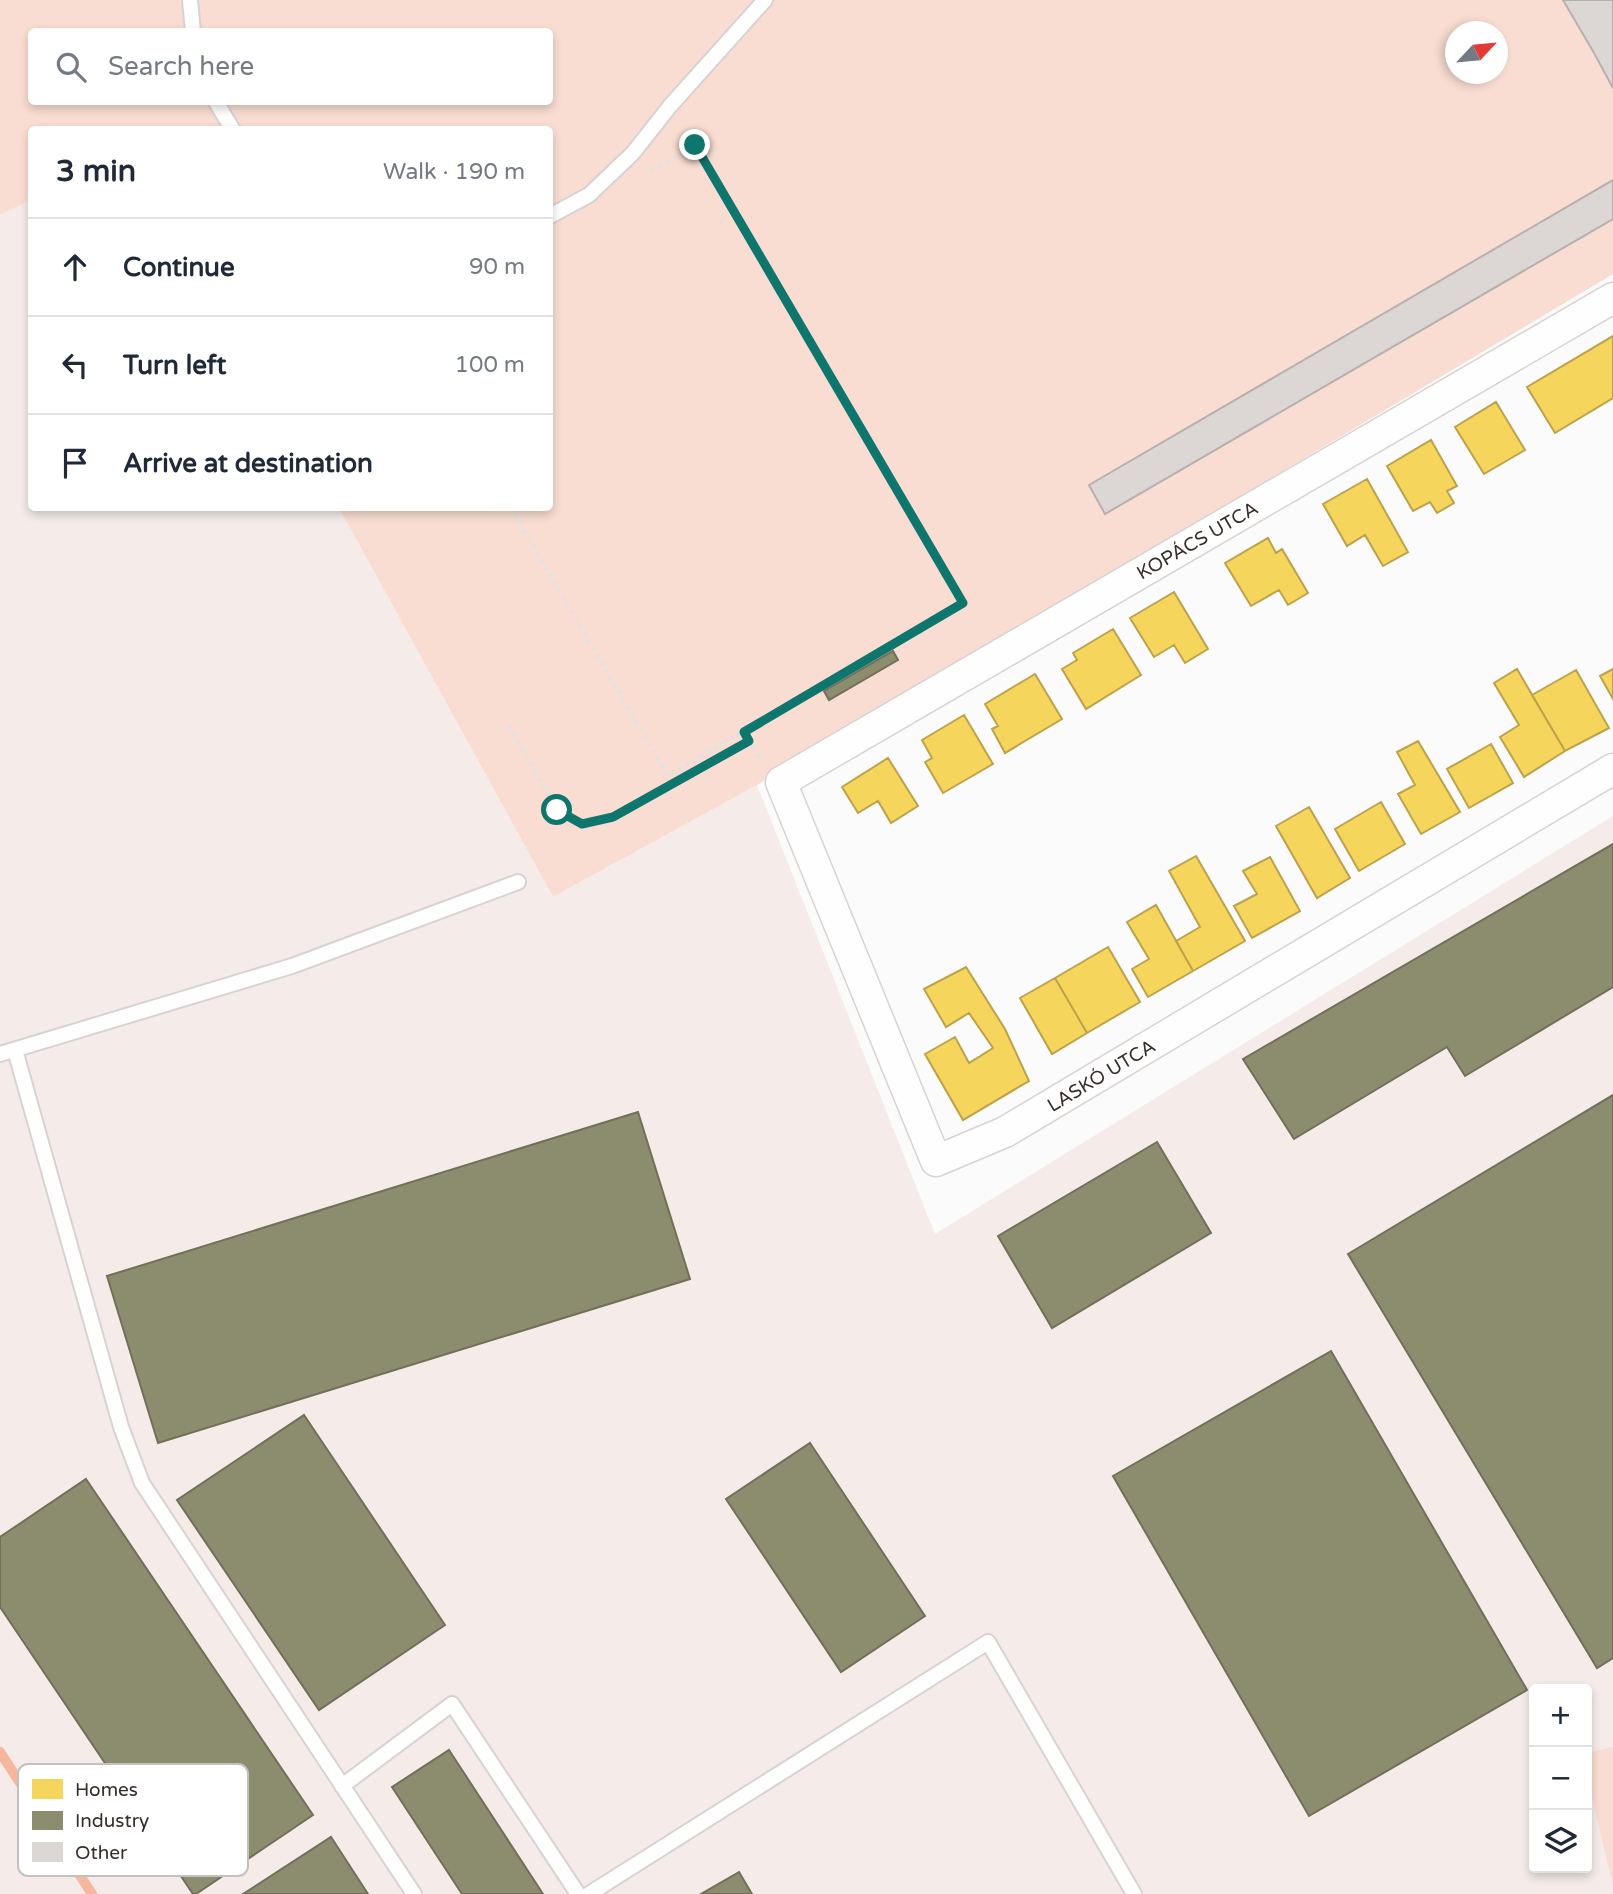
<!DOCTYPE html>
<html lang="en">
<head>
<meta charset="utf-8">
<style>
	:root { --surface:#fff; --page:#f6f6f7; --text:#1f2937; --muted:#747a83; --line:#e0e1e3 }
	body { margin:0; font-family:"Varela Round",sans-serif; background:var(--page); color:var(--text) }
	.controls { position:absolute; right:21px; bottom:21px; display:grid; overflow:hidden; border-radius:7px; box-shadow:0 4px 10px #0003 }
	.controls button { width:63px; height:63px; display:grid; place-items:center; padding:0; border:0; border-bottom:2px solid var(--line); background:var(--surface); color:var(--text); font:35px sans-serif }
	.compass { position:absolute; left:1445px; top:21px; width:63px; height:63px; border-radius:50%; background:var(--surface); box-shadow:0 4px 10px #0003; rotate:64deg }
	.stop { position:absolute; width:21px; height:21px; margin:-16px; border:5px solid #0f766e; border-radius:50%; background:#fff }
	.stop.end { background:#0f766e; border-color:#fff; box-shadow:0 2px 7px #0008 }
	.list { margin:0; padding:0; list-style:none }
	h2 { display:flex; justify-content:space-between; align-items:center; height:91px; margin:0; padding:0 28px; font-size:30px }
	h2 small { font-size:23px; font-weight:400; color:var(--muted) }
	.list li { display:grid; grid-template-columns:46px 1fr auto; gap:21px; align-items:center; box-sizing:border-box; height:98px; padding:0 28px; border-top:2px solid var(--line) }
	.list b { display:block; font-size:26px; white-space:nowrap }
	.list em { font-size:23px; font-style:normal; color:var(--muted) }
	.icon { flex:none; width:38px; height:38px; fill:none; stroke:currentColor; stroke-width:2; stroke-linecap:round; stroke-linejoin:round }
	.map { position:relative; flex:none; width:1613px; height:1894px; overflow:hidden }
	.search { position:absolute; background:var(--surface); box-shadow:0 4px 10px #0003; left:28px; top:28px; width:525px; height:77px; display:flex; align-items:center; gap:18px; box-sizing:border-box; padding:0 24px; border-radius:7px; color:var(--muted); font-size:26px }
	.panel { position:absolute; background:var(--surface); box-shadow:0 4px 10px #0003; left:28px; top:126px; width:525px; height:385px; border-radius:7px }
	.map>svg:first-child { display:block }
	.built { fill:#f5ece9; fill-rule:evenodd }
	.green { fill:#f9ddd2; fill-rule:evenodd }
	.homes { fill:#f6d55c; stroke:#bda24c; stroke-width:2 }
	.industry { fill:#8c8c6e; stroke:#736f59; stroke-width:2 }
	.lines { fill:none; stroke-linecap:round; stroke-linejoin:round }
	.stream { stroke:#f5b89f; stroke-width:10 }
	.building { fill:#dcd7d4; stroke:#b6b0ae; stroke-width:2 }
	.lane-casing { stroke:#d8d3d0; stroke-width:18 }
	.street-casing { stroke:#d8d3d0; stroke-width:33 }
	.path { stroke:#e2e2e2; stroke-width:4.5; stroke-dasharray:3.5 5; stroke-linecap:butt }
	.lane { stroke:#fefefe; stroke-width:14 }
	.street { stroke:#fefefe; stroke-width:30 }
	.route { stroke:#0f766e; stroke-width:9 }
	.labels { text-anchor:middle; stroke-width:7; stroke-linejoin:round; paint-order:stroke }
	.street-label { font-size:19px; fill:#382c27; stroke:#fff }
	.key { fill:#fff; stroke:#c3c0be; stroke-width:2 }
	.key-label { font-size:19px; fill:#382c27 }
</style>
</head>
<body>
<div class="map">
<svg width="1613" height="1894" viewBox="0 0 1613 1894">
	<rect width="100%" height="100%" fill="#fbfbfb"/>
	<path class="built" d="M31,200l1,308h307l214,389 204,-112 178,449 678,-418v1078h-1613v-1679zM1534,1689h53v179h-53z"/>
	<path class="green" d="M0,0h1613v274l-856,511 -204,112 -214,-389h211v-378h-518l-1,70 -31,15zM32,32h518v70h-518zM1456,32h42v42h-42z
		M1613,1747v139l-26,-109v-24z"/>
	<path class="homes" d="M1613,336v62l-58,35 -28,-46z
		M1496,402l29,48 -41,24 -29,-47z
		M1431,440l26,46 -10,5 7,12 -17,10 -7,-11 -17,9 -26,-45z
		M1367,479l41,73 -25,14 -18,-31 -18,11 -24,-42z
		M1268,538l8,15 6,-4 26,44 -20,12 -9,-15 -28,16 -26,-43z
		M1174,592l34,57 -23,14 -11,-18 -20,12 -24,-39z
		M1113,629l28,46 -55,34 -24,-40 15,-9 -4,-7z
		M1517,669l48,82 -41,26 -24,-40 19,-12 -25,-42z
		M1613,669v30l-13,-23z
		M1576,670l33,58 -44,23 -33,-56z
		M1035,674l27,45 -57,34 -13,-24 6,-3 -13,-22z
		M964,715l29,49 -50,29 -18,-31 7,-4 -10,-18z
		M1418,741l42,71 -39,22 -23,-40 17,-9 -18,-33z
		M1491,744l22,39 -44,25 -22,-39z
		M888,758l30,48 -27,17 -13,-22 -20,12 -16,-26z
		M1381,802l24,42 -46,27 -24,-42z
		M1309,807l41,71 -33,20 -41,-72z
		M1196,856l49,85 -52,30 -17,-30 24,-14 -31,-56z
		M1270,857l30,54 -48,27 -18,-32 23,-12 -14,-23z
		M1156,905l37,66 -45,26 -16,-28 17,-10 -22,-37z
		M1108,947l32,55 -53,31 -32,-55z
		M966,967l39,62 24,52 -66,39 -38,-66 30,-17 14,26 24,-15 -24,-35 -23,14 -22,-38z
		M1055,978l32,55 -35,21 -32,-56z"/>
	<path class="industry" d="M893,651l5,9 -69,40 -5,-9z
		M1613,844v143l-148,89 -18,-29 -153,92 -51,-80z
		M1613,1095v563l-16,10 -249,-414z
		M638,1112l52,167 -532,164 -51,-167z
		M1157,1142l54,91 -159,95 -54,-92z
		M1331,1351l196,339 -218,126 -196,-340z
		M304,1415l141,210 -126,85 -142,-210z
		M810,1443l115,173 -84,56 -115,-173z
		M86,1479l227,336 -117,79h-3l-193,-287v-70z
		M449,1750l94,144h-81l-70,-107z
		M331,1837l37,57h-125z
		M739,1872l13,22h-51z"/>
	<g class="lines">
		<path class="stream" d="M0,1752l92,142"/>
	</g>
	<path class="building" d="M1563,0h50v88l-19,-35z
		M1613,180v39l-508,295 -16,-29z"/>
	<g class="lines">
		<defs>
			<path id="lane" d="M190,0l3,32
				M216,102l17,28
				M550,216l39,-21 44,-42 37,-47 95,-106
				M15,1050l106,377 21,56 272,411
				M0,1054l292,-88 226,-84
				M342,1786l110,-82 126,190
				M589,1894l399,-252 146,252"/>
			<path id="street" d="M1613,298l-832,484 155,379 69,-29 608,-363"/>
		</defs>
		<use href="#lane" class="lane-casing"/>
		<use href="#street" class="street-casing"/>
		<path class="path" d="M651,171l44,-26
			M511,508l157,268 295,-173 -279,-476
			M509,726l48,84 25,14 31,-7 136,-76
			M744,732l16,27"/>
		<use href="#lane" class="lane"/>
		<use href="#street" class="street"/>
	</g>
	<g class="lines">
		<path class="route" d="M557,810l25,14 31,-7 136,-76 -5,-9 219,-129 -268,-458"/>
	</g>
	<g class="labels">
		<g class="street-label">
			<text transform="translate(1197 540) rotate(-30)" y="7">KOPÁCS UTCA</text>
			<text transform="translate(1101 1075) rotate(-31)" y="7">LASKÓ UTCA</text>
		</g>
	</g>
	<rect x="18" y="1764" width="230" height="112" rx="10" class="key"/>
	<rect x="32" y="1779" width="31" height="20" fill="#f6d55c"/>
	<rect x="32" y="1811" width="31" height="19" fill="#8c8c6e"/>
	<rect x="32" y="1842" width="31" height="20" fill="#dcd7d4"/>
	<g class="key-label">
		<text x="75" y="1796">Homes</text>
		<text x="75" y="1827">Industry</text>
		<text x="75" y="1859">Other</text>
	</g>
</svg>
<div class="controls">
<button>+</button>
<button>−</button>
<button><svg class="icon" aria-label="layers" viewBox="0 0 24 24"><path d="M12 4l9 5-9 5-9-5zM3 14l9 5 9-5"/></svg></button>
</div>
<svg class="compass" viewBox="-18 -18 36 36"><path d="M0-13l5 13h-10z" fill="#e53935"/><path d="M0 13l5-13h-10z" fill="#747a83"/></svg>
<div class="stop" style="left:557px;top:810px"></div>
<div class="stop end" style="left:695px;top:145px"></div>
<div class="search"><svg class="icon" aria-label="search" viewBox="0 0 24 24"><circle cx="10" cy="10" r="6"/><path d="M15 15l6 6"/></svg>Search here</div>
<section class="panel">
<h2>3 min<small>Walk · 190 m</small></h2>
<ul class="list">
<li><svg class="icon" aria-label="ahead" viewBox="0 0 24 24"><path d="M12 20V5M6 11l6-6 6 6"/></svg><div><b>Continue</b></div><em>90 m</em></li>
<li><svg class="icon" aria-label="left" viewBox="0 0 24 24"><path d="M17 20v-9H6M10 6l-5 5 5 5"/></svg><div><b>Turn left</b></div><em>100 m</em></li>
<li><svg class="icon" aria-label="arrive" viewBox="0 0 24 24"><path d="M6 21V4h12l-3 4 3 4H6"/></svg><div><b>Arrive at destination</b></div></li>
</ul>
</section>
</div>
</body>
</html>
